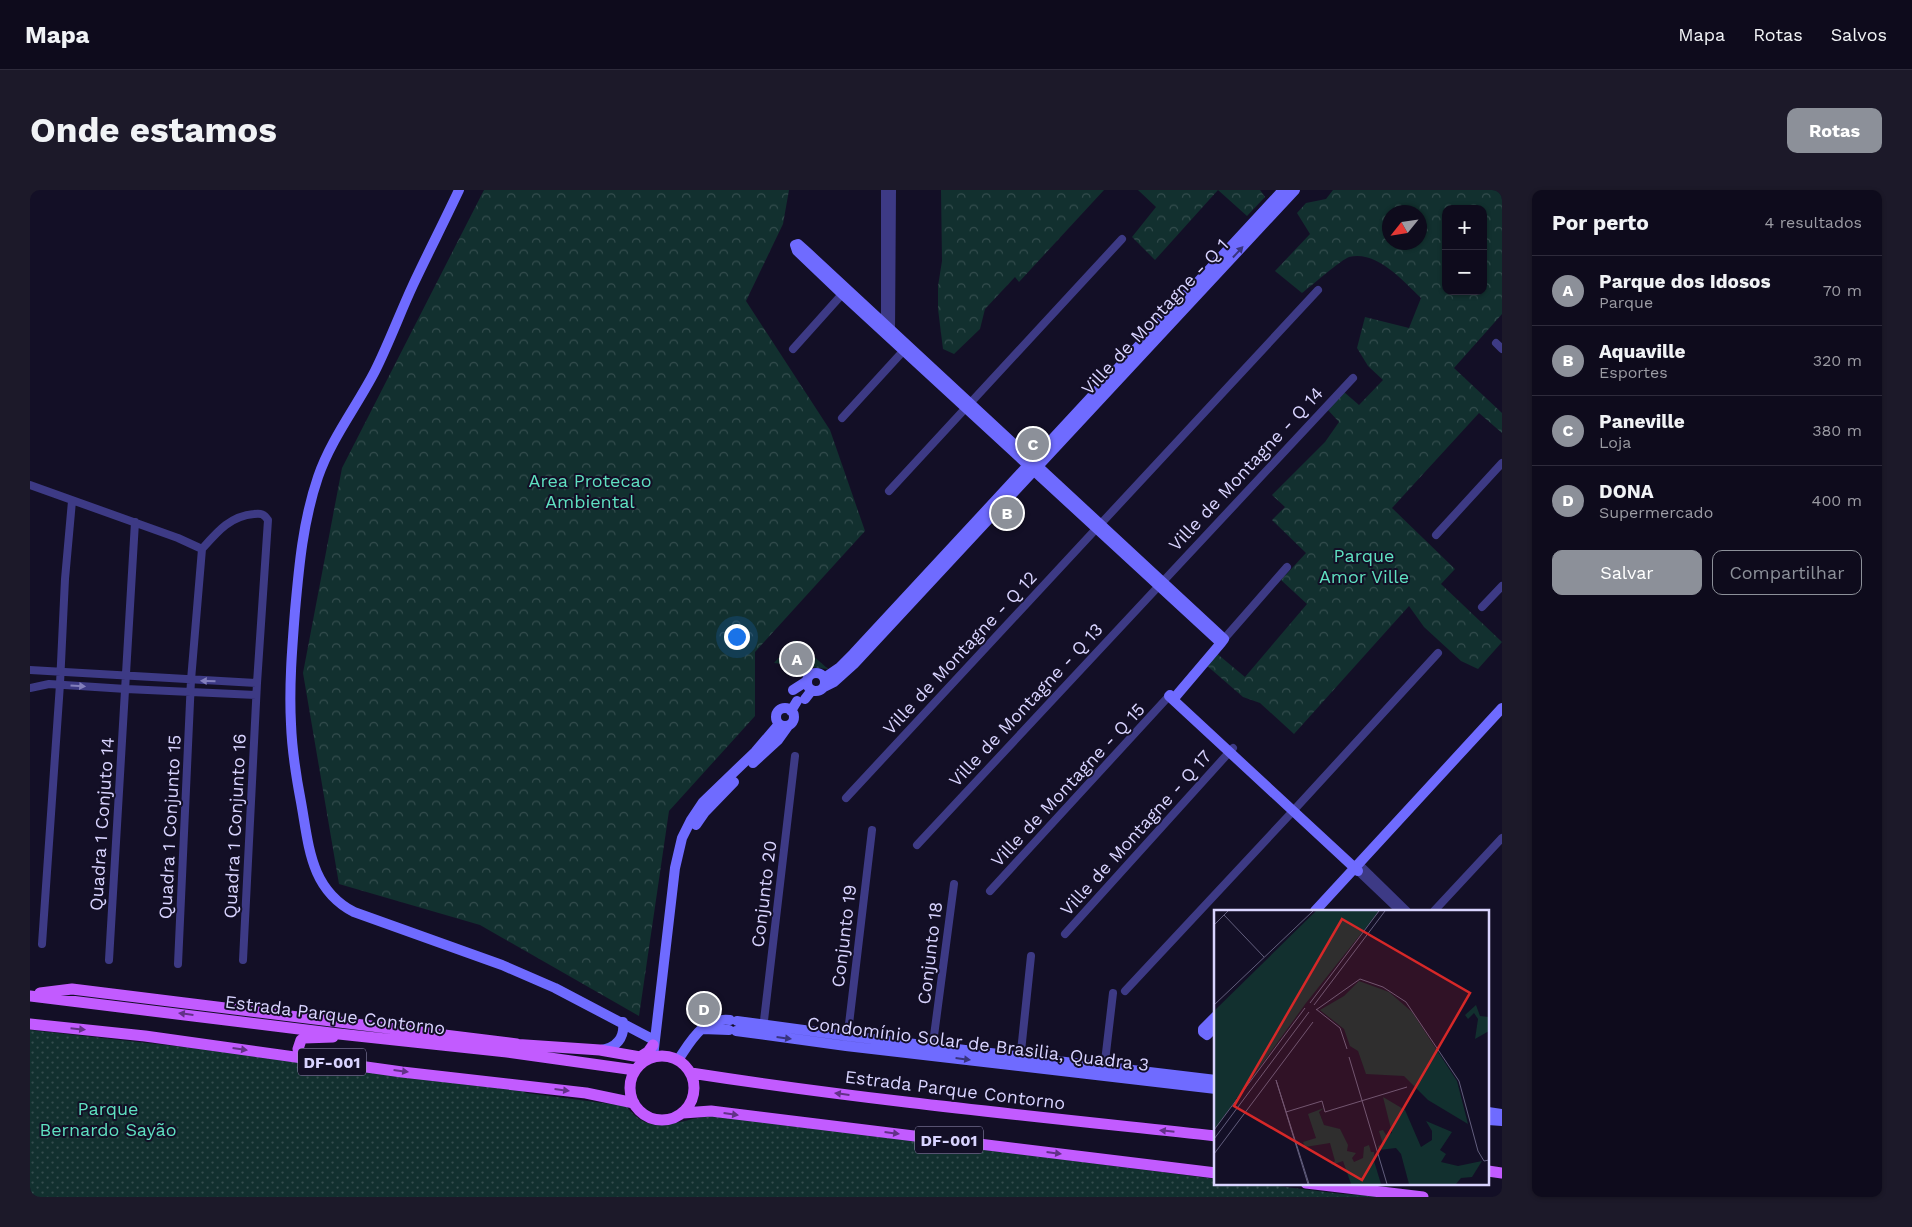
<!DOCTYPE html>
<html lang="pt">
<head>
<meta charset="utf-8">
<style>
	:root { --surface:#0e0b1c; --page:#1c1929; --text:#f1f3f6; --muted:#9b9ba3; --line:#2e2b3b; --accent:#8c9099 }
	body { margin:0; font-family:"Work Sans",sans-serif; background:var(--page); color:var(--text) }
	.controls { position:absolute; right:15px; top:15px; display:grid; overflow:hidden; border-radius:10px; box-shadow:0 1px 4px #0004 }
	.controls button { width:45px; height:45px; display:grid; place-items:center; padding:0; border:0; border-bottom:1px solid var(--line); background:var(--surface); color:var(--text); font:25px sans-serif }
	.compass { position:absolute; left:1352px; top:15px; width:45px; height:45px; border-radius:50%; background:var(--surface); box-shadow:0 1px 4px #0004; rotate:240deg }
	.you { position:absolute; left:706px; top:446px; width:18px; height:18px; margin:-12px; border:4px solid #fff; border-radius:50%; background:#1a73e8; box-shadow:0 0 0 8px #1a73e833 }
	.badge { display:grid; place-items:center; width:32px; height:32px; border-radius:50%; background:var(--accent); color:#fff; font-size:16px; font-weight:700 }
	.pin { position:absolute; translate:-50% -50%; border:2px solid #fff; box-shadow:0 1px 5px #0006 }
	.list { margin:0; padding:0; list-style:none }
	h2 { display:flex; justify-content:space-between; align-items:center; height:65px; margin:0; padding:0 20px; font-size:21px }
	h2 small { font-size:16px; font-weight:400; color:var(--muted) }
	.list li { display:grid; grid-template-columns:32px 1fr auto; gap:15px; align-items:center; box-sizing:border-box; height:70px; padding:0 20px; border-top:1px solid var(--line) }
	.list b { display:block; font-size:19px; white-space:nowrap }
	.list p { margin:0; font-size:16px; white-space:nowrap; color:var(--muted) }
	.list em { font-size:16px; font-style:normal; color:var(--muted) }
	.actions { display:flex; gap:10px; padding:15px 20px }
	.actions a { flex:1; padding:11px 0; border:1px solid var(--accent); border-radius:10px; text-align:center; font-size:18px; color:var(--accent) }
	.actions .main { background:var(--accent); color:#fff }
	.map { position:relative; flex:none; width:1472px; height:1007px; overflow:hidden; border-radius:10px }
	header { display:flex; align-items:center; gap:30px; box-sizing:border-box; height:70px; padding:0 25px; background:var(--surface); border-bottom:1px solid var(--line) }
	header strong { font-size:24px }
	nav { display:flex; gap:28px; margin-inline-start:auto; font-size:18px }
	.intro { display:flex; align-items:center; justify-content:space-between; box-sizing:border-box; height:120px; padding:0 30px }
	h1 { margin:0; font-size:35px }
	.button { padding:12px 22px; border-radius:10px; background:var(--accent); color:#fff; font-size:18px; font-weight:700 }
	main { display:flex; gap:30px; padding:0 30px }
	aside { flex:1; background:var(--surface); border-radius:10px; box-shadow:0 1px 4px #0004 }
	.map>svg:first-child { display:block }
	.grass { fill:url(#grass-dots) }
	.forest { fill:url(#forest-crowns); fill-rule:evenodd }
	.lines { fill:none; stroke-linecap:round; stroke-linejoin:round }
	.street { stroke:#3d3a85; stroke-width:8 }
	.secondary { stroke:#6f6bff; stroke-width:10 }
	.primary { stroke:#c25bff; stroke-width:11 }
	.oneway { fill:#38347d }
	.oneway2 { fill:#837fbc }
	.oneway3 { fill:#623188 }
	.labels { text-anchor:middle; stroke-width:4; stroke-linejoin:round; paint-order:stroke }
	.shield { fill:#130f26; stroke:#9e99be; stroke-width:1 }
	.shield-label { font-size:16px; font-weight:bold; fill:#d9d4ff }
	.street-label { font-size:18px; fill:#d9d4ff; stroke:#130f26 }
	.park-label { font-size:18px; fill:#5fe0c0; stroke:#130f26 }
	.inset-road { fill:none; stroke:#625e7d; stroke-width:1 }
	.view { fill:#d62828; fill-opacity:0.15; stroke:#d62828; stroke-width:2.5 }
	.inset-edge { fill:none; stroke:#d9d4ff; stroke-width:2.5 }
</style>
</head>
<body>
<header>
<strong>Mapa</strong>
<nav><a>Mapa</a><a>Rotas</a><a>Salvos</a></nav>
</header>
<div class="intro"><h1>Onde estamos</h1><a class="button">Rotas</a></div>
<main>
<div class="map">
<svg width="1472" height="1007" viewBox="0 0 1472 1007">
	<defs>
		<pattern id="grass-dots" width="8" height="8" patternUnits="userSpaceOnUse" patternTransform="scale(1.25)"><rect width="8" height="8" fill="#12302f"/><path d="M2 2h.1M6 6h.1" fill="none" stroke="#344d4e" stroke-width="1.8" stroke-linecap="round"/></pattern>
		<pattern id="forest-crowns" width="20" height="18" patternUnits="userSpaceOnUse" patternTransform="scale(1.25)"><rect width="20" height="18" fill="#12302f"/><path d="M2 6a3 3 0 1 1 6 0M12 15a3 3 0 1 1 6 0" fill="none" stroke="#344d4e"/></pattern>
	</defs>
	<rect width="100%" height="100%" fill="#130f26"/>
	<path class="grass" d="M765,450l33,29 -54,-6z
		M0,840l486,54 10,9 100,13c18,23 33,21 59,15 10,-3 21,-4 31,-6l500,64v4h38l88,11 59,3h-1371z"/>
	<path class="forest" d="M454,0h305l-6,34 -37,77 84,129 35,101 -110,121v64l-86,95 -30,205 -159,-91 -141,-41 -36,-211 39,-205z
		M911,0h163l-85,92 -4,-5 -30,32 -5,20 -26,25 -11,-5 -5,-40v-23l4,-25z
		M1108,0h122l5,7 -18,19 -29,-26 -63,70 -23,-23 24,-30z
		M1303,0h169v124l-48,54 48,45v20l-23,-20 -87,95 63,61 -14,15 61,58 -24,27 -17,-8 -37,-34 -15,-21 -115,128 -34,-31 -17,-6 -38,-33 10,-12 30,25 62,-73 -26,-24 25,-27 -34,-33 13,-13 -13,-12 53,-53 14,-20 -12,-13 17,-17 15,13 24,-25 -15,-14 -11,-18 8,-31 44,11 12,-30c-18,-17 -44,-48 -72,-41 -7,2 -39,30 -47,36l-27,-22 35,-37 -13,-21 9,-10 20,-4zM1416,19h37v82h-37zM1360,22h30v30h-30z"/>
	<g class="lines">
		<path class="street" d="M855,138v-138
			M861,143l1,-143
			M1466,153l6,6
			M763,159l52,-58
			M812,228l64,-70
			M0,295l148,53 24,11
			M859,301l233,-252
			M1406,345l66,-72
			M172,359c15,-17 28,-33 52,-35 7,-1 10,0 14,6l-11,163 -14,277
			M1452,417l20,-21
			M1194,449l63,-72
			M0,480l227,13
			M0,498l19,-4 77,5 130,6
			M816,608l472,-508
			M887,655l436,-467
			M1332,677l45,44
			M1328,681l42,40
			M960,701l179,-195
			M1404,721l68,-73
			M1035,744l168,-186
			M12,754l18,-260 5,-105 7,-78
			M79,770l26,-438
			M148,774l13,-284 11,-131
			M1095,801l169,-181 144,-157
			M733,839l32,-273
			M817,851l25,-211
			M902,861l22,-167
			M990,871l11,-105
			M1074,880l9,-77"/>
		<path class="secondary" d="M429,0c-15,32 -31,63 -46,95 -13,28 -24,58 -38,86 -18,35 -44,68 -57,106 -15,44 -19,89 -23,134 -3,38 -6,76 -4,113 1,27 5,52 10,78 8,44 9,87 53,110l148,53 53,23 99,52
			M777 492a9 9 0 1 1 18 0a9 9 0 1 1-18 0Z
			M794,488l16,-11 13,-13 430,-464
			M794,497l10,-5 20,-18 441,-474
			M763,500l14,-9
			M1140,505l-1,1 189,175
			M1142,508l4,-2 45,-53 3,-4 -416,-386 -10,-9 -3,1 2,6 45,43 379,349
			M775,509l7,-9
			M746 527a9 9 0 1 1 18 0a9 9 0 1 1-18 0Z
			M761,521l6,-10
			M723,573l25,-23 10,-14
			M666,635l9,-13 29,-30
			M1285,721l187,-203
			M1186,826l-13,13v3l4,3 9,-9
			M707,831l111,15 368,44
			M672,839l27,1
			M706,841l110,15 370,43
			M571,860c15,-2 24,-12 22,-28
			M623,867l22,-189 7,-30 9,-18 12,-18 52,-50 24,-28
			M648,870c13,-19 25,-43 52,-40
			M1458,922l14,2
			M1458,930l14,1"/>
		<path class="primary" d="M10,803l32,-4 445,55
			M0,806l309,38 168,18 128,18
			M0,834l115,12 257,36 184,21 48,10
			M481,854l89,6 40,7 8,-5 5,-7
			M600 898a32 32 0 1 1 64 0a32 32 0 1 1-64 0Z
			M275,868l-7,-9 3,-9 3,-2 29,-1
			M661,883c174,27 350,44 525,63
			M653,923l28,-2 505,62
			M1458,981l14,2
			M1276,993l117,14"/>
	</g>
	<defs><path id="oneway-solid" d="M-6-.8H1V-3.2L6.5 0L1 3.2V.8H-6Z" transform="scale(1.25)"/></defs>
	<g class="oneway">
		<use href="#oneway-solid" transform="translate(1208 62) rotate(-47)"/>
		<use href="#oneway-solid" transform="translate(754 848) rotate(7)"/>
		<use href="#oneway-solid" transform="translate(933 869) rotate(7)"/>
	</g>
	<g class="oneway2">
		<use href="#oneway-solid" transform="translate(178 491) rotate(-178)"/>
		<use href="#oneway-solid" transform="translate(48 496) rotate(4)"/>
	</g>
	<g class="oneway3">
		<use href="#oneway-solid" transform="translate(156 824) rotate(-173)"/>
		<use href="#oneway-solid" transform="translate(48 839) rotate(6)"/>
		<use href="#oneway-solid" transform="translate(210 859) rotate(8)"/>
		<use href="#oneway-solid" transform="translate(371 881) rotate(7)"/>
		<use href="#oneway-solid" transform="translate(532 900) rotate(7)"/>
		<use href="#oneway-solid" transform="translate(812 904) rotate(-173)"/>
		<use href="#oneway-solid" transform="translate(701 924) rotate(8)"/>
		<use href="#oneway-solid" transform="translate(1137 941) rotate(-174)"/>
		<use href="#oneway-solid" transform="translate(862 943) rotate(7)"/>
		<use href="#oneway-solid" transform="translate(1024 963) rotate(7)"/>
	</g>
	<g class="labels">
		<g class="shield">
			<rect x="268" y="858.5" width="68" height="27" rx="4"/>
			<rect x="885" y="936.5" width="68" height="27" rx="4"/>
		</g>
		<g class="shield-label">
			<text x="302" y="878">DF-001</text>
			<text x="919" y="956">DF-001</text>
		</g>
		<g class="street-label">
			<text transform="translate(1125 127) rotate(-47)" y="6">Ville de Montagne - Q 1</text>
			<text transform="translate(1216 279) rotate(-47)" y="6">Ville de Montagne - Q 14</text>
			<text transform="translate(930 463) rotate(-47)" y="6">Ville de Montagne - Q 12</text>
			<text transform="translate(996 515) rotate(-47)" y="6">Ville de Montagne - Q 13</text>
			<text transform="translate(1038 595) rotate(-47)" y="6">Ville de Montagne - Q 15</text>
			<text transform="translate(72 634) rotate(-86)" y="6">Quadra 1 Conjuto 14</text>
			<text transform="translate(205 636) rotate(-87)" y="6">Quadra 1 Conjunto 16</text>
			<text transform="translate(140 637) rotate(-87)" y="6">Quadra 1 Conjunto 15</text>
			<text transform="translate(1106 643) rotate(-48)" y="6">Ville de Montagne - Q 17</text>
			<text transform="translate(734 704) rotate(-83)" y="6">Conjunto 20</text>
			<text transform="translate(814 746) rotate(-83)" y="6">Conjunto 19</text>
			<text transform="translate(900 763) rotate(-83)" y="6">Conjunto 18</text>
			<text transform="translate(305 825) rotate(7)" y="6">Estrada Parque Contorno</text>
			<text transform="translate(948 854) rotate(7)" y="6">Condomínio Solar de Brasilia, Quadra 3</text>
			<text transform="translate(925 900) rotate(7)" y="6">Estrada Parque Contorno</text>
		</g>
		<g class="park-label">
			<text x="560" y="297">Area Protecao<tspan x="560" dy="21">Ambiental</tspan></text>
			<text x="1334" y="372">Parque<tspan x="1334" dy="21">Amor Ville</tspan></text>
			<text x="78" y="925">Parque<tspan x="78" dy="21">Bernardo Sayão</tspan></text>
		</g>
	</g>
	<g transform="translate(1184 720)">
		<rect width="275" height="275" fill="#130f26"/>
		<path d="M102,1h63l-73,92 -92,127v-119z" fill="#12302f"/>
		<path d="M145,71l30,11 23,20 45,69 11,43 -40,-24 -24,-24 -38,-2 -8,-23 -8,-5 -6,-17 -24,-19 24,-14zM262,95l4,11 9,1v14l-14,8 3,-20 -4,-6 -6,6 -3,-4zM169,187l22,13 16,37 11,-7v-9l-6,-10 26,11 -12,18 6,4 -5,8 17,4 24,-5 -10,16 -11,1 -5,6h-47l-8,-30 -5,-6 -17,2 -1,-4 5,-2 -4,-13 4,-1 3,5 6,-2zM110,198l-5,4 5,13 16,4 8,16 -1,6 9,2 -4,5 2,4 9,-4 1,-11 5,-2 2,7h3v9l7,23h-30l-8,-23 -12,4 4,-4 -5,-18 -25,4 -2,-5 13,-4 -8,-24z" fill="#12302f"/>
		<path class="inset-road" d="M10,5l40,42M0,15l14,-14M96,93l69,-92M0,95l99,-94M100,95l71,-94M102,99l24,19 7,21M102,100l44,-31 23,8 23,15 53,79 19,70 6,10 5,-1M135,147l38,127M108,191l3,11 82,-25M72,202l36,-11M0,220l91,-122M0,229l95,-127M0,244l99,-132M94,274l-32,-104 33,104"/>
		<path class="view" d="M128,9l128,74 -108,187 -128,-74z"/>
		<rect width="275" height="275" class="inset-edge"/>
	</g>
</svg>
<div class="controls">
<button>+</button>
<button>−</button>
</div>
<svg class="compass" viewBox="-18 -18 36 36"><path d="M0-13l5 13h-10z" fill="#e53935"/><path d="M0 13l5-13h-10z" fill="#9b9ba3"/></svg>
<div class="you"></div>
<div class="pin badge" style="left:767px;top:469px">A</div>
<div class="pin badge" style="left:977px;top:323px">B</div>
<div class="pin badge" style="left:1003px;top:254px">C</div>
<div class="pin badge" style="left:674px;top:819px">D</div>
</div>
<aside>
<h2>Por perto<small>4 resultados</small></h2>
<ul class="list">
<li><span class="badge">A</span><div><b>Parque dos Idosos</b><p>Parque</p></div><em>70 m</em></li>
<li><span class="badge">B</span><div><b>Aquaville</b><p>Esportes</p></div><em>320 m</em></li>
<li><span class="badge">C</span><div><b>Paneville</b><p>Loja</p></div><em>380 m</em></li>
<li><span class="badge">D</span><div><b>DONA</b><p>Supermercado</p></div><em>400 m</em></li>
</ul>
<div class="actions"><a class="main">Salvar</a><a>Compartilhar</a></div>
</aside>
</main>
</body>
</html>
